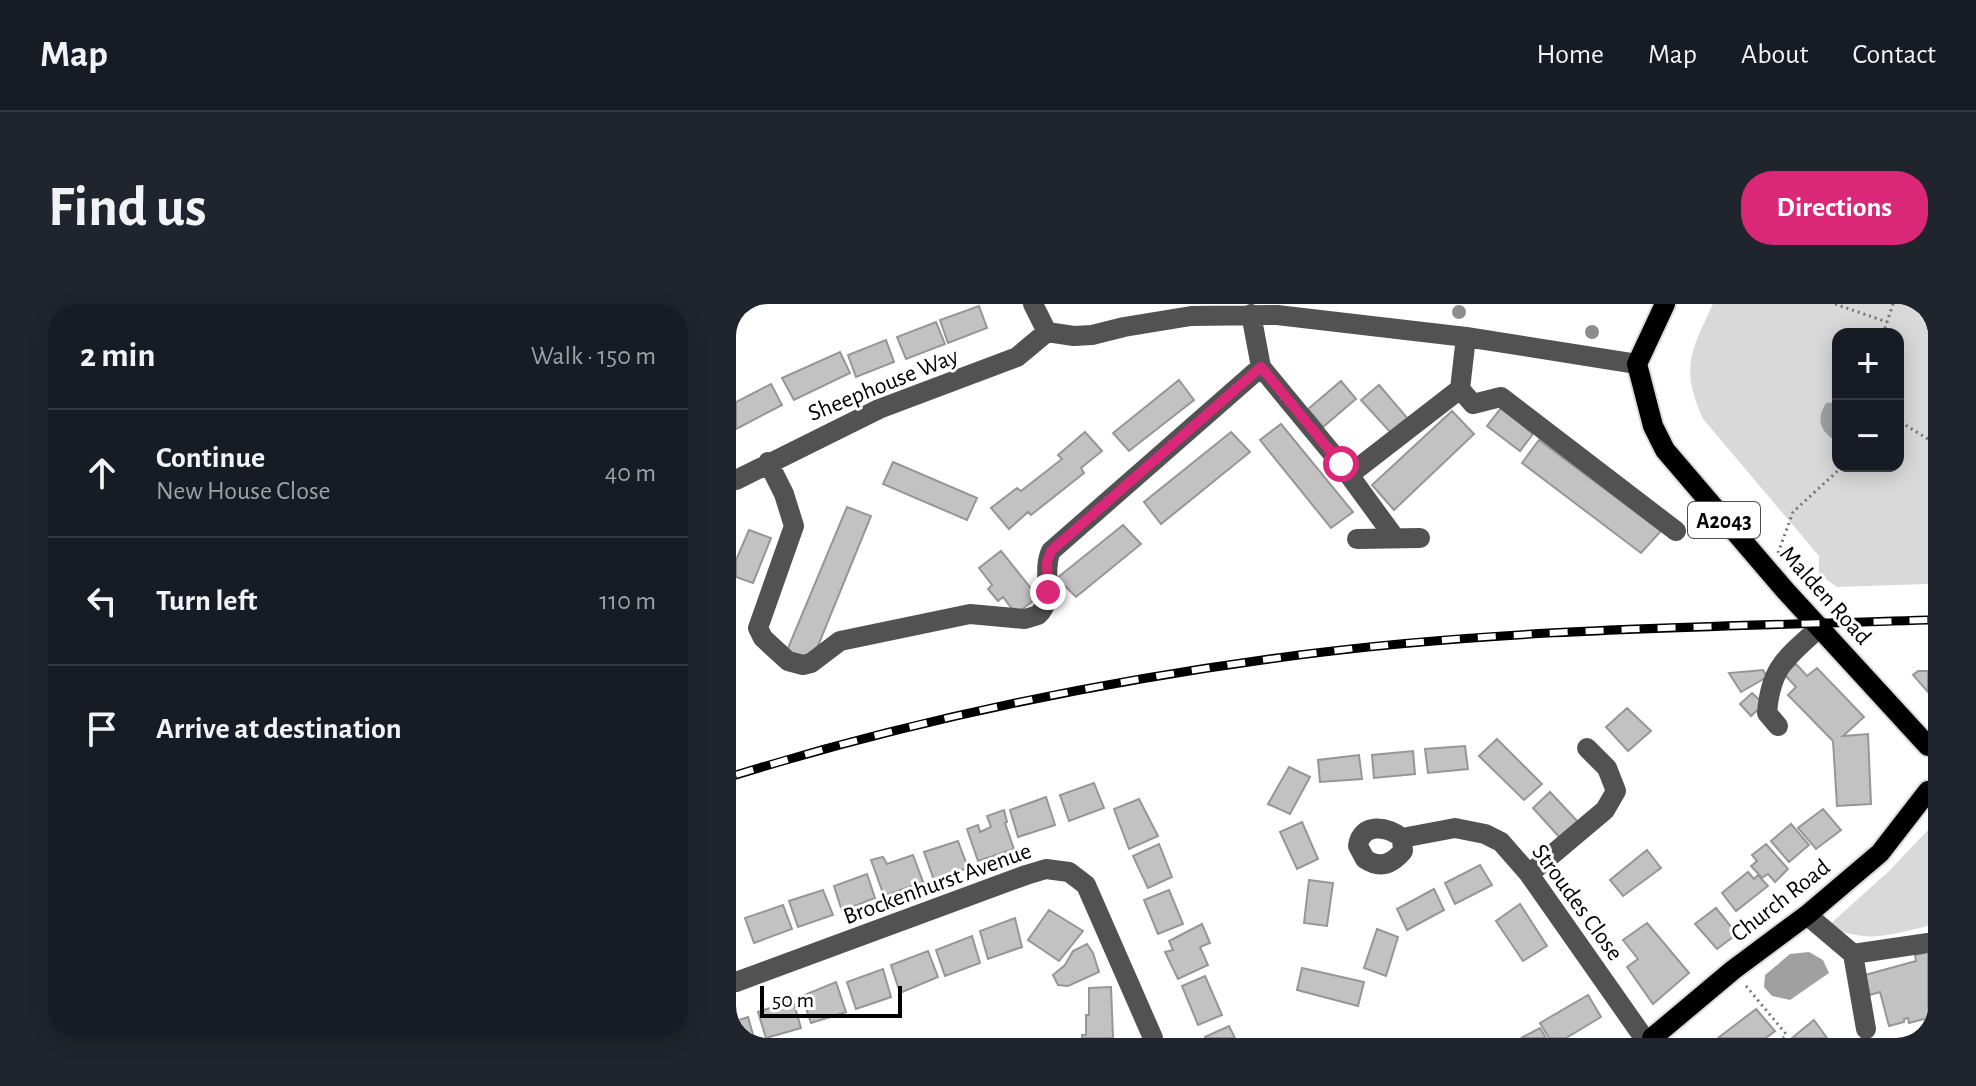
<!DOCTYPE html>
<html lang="en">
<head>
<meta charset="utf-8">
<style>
	:root { --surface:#171b24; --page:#20242c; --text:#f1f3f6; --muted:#9ea1a6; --line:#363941; --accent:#db2777 }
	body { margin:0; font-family:"Alegreya Sans",sans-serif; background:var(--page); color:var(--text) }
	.controls { position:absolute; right:24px; top:24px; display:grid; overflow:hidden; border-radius:16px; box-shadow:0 4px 20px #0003 }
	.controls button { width:72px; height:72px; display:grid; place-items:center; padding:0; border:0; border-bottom:2px solid var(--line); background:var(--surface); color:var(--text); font:40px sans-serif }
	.scale { position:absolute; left:24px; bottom:20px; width:142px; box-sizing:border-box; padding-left:8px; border:4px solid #000; border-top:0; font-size:22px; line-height:28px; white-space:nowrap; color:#000; -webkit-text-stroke:6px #fff; paint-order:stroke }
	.stop { position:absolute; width:24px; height:24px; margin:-18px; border:6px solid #db2777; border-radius:50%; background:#fff }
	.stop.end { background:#db2777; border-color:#fff; box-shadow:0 2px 8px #0008 }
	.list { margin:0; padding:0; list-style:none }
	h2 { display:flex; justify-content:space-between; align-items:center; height:104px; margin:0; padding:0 32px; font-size:34px }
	h2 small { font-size:26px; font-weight:400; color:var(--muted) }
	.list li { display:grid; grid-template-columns:52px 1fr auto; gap:24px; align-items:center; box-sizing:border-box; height:128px; padding:0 32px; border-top:2px solid var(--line) }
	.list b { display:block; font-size:30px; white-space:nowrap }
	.list p { margin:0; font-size:26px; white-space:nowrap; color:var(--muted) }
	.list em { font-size:26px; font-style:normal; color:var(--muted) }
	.icon { flex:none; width:44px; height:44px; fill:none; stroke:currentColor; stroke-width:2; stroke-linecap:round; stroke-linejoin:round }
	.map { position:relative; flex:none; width:1192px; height:734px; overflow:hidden; border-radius:32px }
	header { display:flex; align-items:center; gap:48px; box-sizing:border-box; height:112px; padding:0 40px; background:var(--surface); border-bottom:2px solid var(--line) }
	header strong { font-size:38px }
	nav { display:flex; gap:44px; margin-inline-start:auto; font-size:28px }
	.intro { display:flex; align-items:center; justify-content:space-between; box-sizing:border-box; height:192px; padding:0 48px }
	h1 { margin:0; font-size:56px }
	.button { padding:20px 36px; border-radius:32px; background:var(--accent); color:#fff; font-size:28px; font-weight:700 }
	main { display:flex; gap:48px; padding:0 48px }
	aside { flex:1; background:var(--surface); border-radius:32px; box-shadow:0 4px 20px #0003 }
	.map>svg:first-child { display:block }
	.green { fill:#d9d9d9; fill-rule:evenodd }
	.water { fill:#a0a0a0 }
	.building { fill:#c2c2c2; stroke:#969696; stroke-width:2 }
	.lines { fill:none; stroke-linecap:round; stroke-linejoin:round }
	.major-casing { stroke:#dbdbdb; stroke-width:24 }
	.path { stroke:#747474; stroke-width:3; stroke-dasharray:2 4; stroke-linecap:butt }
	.minor { stroke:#525252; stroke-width:20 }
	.major { stroke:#000; stroke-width:20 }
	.rail-casing { stroke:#000; stroke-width:9 }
	.rail { stroke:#fff; stroke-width:6; stroke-dasharray:18; stroke-linecap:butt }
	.tree { fill:#8d8d8d }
	.route { stroke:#db2777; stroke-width:10 }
	.labels { text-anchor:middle; stroke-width:6; stroke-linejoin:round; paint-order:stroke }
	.shield { fill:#fff; stroke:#4c4c4c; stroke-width:2 }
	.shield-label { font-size:22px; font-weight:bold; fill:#000 }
	.street-label { font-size:24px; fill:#000; stroke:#fff }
</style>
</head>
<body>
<header>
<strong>Map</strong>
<nav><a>Home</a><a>Map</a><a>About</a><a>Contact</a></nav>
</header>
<div class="intro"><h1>Find us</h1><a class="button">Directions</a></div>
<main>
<aside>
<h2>2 min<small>Walk · 150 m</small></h2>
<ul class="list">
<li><svg class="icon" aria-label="ahead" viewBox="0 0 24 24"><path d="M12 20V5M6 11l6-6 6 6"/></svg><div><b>Continue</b><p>New House Close</p></div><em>40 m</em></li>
<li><svg class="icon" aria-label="left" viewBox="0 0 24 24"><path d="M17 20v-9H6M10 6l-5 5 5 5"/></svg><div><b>Turn left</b></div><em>110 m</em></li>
<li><svg class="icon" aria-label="arrive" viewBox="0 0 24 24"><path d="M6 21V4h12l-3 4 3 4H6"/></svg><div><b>Arrive at destination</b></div></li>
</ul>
</aside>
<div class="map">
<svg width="1192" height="734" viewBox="0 0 1192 734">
	<rect width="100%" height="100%" fill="#fff"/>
	<path class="green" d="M977,0h215v280l-91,3 -18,-13v-18l-116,-137c-23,-51 -12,-68 10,-115zM1102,30h60v132h-60z
		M1192,526v96c-39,9 -62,18 -100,0l61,-55z"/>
	<path class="water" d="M1102,98v39h-2c-15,-9 -21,-21 -10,-38z
		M1073,648l14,8 6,13 -39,27 -18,-4 -8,-9 1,-12 25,-21z"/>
	<path class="building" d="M243,2l8,22 -39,15 -8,-23z
		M200,18l9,22 -39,15 -9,-22z
		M150,36l8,22 -38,15 -8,-22z
		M104,48l10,21 -56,27 -12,-22z
		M443,76l15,20 -65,51 -16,-18z
		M605,77l15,18 -33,28 -15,-18z
		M35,80l11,21 -46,24v-27z
		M643,81l30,35 -18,13 -30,-33z
		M765,104l32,26 -13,17 -33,-25z
		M716,107l22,23 -80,76 -22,-25z
		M545,120l72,88 -22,16 -71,-88z
		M349,128l17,19 -21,17 3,5 -53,42 -3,-3 -19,17 -18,-21 26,-20 4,3 41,-32 -4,-4z
		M495,128l19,20 -89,72 -17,-22z
		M803,136l122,91 -20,22 -119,-90z
		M157,158l84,36 -10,22 -84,-36z
		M111,203l24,9 -60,147 -25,-10z
		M387,221l18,19 -65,53 -19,-19z
		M13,226l22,8 -18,45 -17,-6v-17z
		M265,247l37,46 -22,17 -13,-17 -5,4 -10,-12 4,-4 -13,-17z
		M1060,360l11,12 10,-8 47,49 -21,19 25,-2 3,70 -34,2 -4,-65 -45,-46 8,-8 -12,-13z
		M1027,366l4,7 -26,15 -12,-19z
		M1182,367h10v21l-15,-17z
		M1016,389l12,11 -13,12 -11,-12z
		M891,404l24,23 -23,20 -22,-24z
		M761,435l45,45 -18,16 -45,-44z
		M729,442l3,23 -40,4 -3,-24z
		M677,447l2,23 -41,4 -2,-23z
		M623,451l3,24 -42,3 -2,-22z
		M553,463l21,10 -20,37 -22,-10z
		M358,479l10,25 -35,13 -9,-26z
		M814,488l29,31 -18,16 -28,-31z
		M310,493l9,28 -37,12 -8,-27z
		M403,495l19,37 -29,13 -15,-40z
		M1087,505l18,21 -25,19 -18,-21z
		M268,506l3,12 -2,1 9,26 -36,12 -11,-32 11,-4 2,7 11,-5 -4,-11z
		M566,518l16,37 -21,10 -17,-37z
		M1055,520l18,21 -20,17 -18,-21z
		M222,537l10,27 -34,12 -10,-28z
		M423,540l13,33 -24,11 -15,-32z
		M1030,540l22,25 -13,13 -7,-8 -6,4 -11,-12 6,-5 -5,-6z
		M911,546l14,18 -38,28 -13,-16z
		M177,551l10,27 -39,14 -13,-36 12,-3 4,7z
		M744,561l12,20 -37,19 -10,-21z
		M1012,568l6,7 4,-4 10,11 -32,25 -14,-18z
		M131,570l8,24 -33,13 -8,-25z
		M573,576l24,3 -6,43 -23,-3z
		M698,585l10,21 -37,20 -10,-21z
		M87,586l10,25 -35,12 -9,-26z
		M433,586l14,34 -25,10 -14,-34z
		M784,600l27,42 -24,15 -27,-40z
		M47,601l9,24 -38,14 -9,-25z
		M980,604l21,26 -20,15 -22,-25z
		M313,606l34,21 -24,30 -31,-21z
		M279,614l7,29 -34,12 -8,-28z
		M911,619l42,50 -36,31 -26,-37 11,-8 -15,-19z
		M466,620l8,19 -10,4 8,18 -30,14 -13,-27 8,-2 -4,-9z
		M641,625l21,8 -12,39 -22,-8z
		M236,632l8,27 -35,13 -9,-26z
		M351,640l6,9 6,19 -31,14 -10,-1 -5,-10 12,-10 8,-14z
		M192,647l10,26 -38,16 -9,-28z
		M1192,648v66l-19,5 -1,-5 -4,1v3l-15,4 -9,-34 -10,3 -5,-20 51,-14 -1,-6z
		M566,664l62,14 -6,24 -61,-16z
		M147,665l8,28 -35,12 -9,-27z
		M469,672l17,39 -24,10 -16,-39z
		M100,678l10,30 -35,11 -9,-27z
		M375,683l2,51h-31v-3h4v-20h3v-27z
		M852,691l13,22 -35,21h-17l-9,-15z
		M57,696l8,28 -35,10 -8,-26z
		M1020,705l19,22 -9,7h-48z
		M12,713l6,21h-18v-17z
		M1078,716l13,18h-35z
		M493,722l6,12h-30v-1z
		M804,724l6,10h-25z"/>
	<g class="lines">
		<defs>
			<path id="major" d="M929,0l-28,60 16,62 12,24 119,139 144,157
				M916,734l81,-68 74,-55 73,-62 48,-62"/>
		</defs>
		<use href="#major" class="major-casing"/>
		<path class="path" d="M1099,0l52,18
			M1147,30l10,-30
			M1162,112l9,10 21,13
			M1042,249l15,-41 50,-46
			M1010,682l40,48 -3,4"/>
		<path class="minor" d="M297,0l14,28
			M515,10l10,53 80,97 54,74
			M311,28l27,4 18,-1 32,-8 67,-11 86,-1 189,22 171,27
			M724,85l13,15 28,-7 175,134
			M32,158l16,32 10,32 -36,102 5,10 25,23 15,4 8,-2 29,-22 130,-27 55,5 13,-4c18,-17 3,-43 13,-64l210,-184
			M613,171l111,-86 6,-52
			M0,176l143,-71 138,-52 30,-25
			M621,235l63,-1
			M1042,422l-11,-13c4,-48 20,-55 53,-86
			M666,534l1,13c-11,13 -23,18 -38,8l-7,-13c3,-24 30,-20 44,-8l53,-10 30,6 16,8 28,32 115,164
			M793,570l76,-64 11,-19 -9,-23 -20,-20
			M1071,611l46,39 75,-11
			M1117,650l13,75
			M0,678l290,-107 20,-6 23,3 17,13 67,153"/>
		<use href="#major" class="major"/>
		<defs>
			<path id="rail" d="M0,471c184,-57 372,-95 563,-120 208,-27 420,-28 629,-35"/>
		</defs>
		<use href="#rail" class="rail-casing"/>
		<use href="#rail" class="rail"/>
	</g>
	<g class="tree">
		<circle cx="723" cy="8" r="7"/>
		<circle cx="856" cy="28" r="7"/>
	</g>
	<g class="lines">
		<path class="route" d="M312,288l-1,-30 4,-11 210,-184 80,97"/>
	</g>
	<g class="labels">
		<rect class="shield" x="952" y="198" width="72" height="36" rx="6"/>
		<g class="shield-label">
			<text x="988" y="224">A2043</text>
		</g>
		<g class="street-label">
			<text transform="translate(147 80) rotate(-22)" y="8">Sheephouse Way</text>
			<text transform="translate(1090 291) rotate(48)" y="8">Malden Road</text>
			<text transform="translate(201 579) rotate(-20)" y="8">Brockenhurst Avenue</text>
			<text transform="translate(1044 596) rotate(-38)" y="8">Church Road</text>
			<text transform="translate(842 598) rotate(54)" y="8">Stroudes Close</text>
		</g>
	</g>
</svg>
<div class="controls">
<button>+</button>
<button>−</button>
</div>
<div class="scale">50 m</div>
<div class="stop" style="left:605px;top:160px"></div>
<div class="stop end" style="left:312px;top:288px"></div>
</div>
</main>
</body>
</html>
